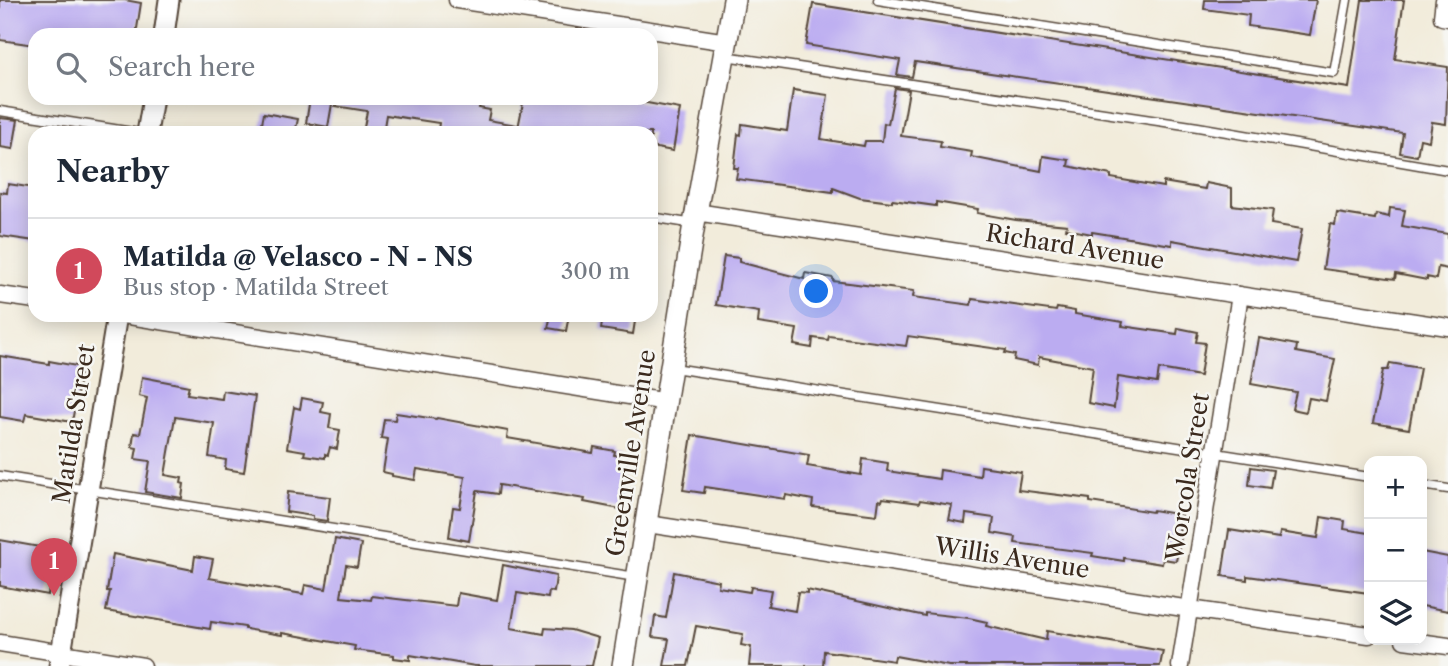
<!DOCTYPE html>
<html lang="en">
<head>
<meta charset="utf-8">
<style>
	:root { --surface:#fff; --page:#f6f6f7; --text:#1f2937; --muted:#747a83; --line:#e0e1e3; --accent:#d1495b }
	body { margin:0; font-family:"Libre Caslon Text",serif; background:var(--page); color:var(--text) }
	.controls { position:absolute; right:21px; bottom:21px; display:grid; overflow:hidden; border-radius:14px; box-shadow:0 4px 18px #0003 }
	.controls button { width:63px; height:63px; display:grid; place-items:center; padding:0; border:0; border-bottom:2px solid var(--line); background:var(--surface); color:var(--text); font:35px sans-serif }
	.you { position:absolute; left:817px; top:292px; width:24px; height:24px; margin:-18px; border:5px solid #fff; border-radius:50%; background:#1a73e8; box-shadow:0 0 0 10px #1a73e833 }
	.badge { display:grid; place-items:center; width:46px; height:46px; border-radius:50%; background:var(--accent); color:#fff; font-size:23px; font-weight:700 }
	.pin { position:absolute; translate:-50% -58px; filter:drop-shadow(0 2px 4px #0008) }
	.pin::after { content:''; position:absolute; top:37px; width:24px; height:21px; background:inherit; clip-path:polygon(0 0,100% 0,50% 100%) }
	.list { margin:0; padding:0; list-style:none }
	h2 { display:flex; justify-content:space-between; align-items:center; height:91px; margin:0; padding:0 28px; font-size:30px }
	h2 small { font-size:23px; font-weight:400; color:var(--muted) }
	.list li { display:grid; grid-template-columns:46px 1fr auto; gap:21px; align-items:center; box-sizing:border-box; height:105px; padding:0 28px; border-top:2px solid var(--line) }
	.list b { display:block; font-size:26px; white-space:nowrap }
	.list p { margin:0; font-size:23px; white-space:nowrap; color:var(--muted) }
	.list em { font-size:23px; font-style:normal; color:var(--muted) }
	.icon { flex:none; width:38px; height:38px; fill:none; stroke:currentColor; stroke-width:2; stroke-linecap:round; stroke-linejoin:round }
	.map { position:relative; flex:none; width:1448px; height:666px; overflow:hidden }
	.search { position:absolute; background:var(--surface); box-shadow:0 4px 18px #0003; left:28px; top:28px; width:630px; height:77px; display:flex; align-items:center; gap:18px; box-sizing:border-box; padding:0 24px; border-radius:21px; color:var(--muted); font-size:26px }
	.panel { position:absolute; background:var(--surface); box-shadow:0 4px 18px #0003; left:28px; top:126px; width:630px; height:196px; border-radius:21px }
	.map>svg:first-child { display:block }
	.building { fill:#bbacf1 }
	.lines { fill:none; stroke-linecap:round; stroke-linejoin:round }
	.service-casing { stroke:#56473a; stroke-width:11 }
	.minor-casing { stroke:#56473a; stroke-width:19 }
	.tertiary-casing { stroke:#56473a; stroke-width:23 }
	.secondary-casing { stroke:#56473a; stroke-width:24 }
	.service { stroke:#fff; stroke-width:8 }
	.minor { stroke:#fff; stroke-width:16 }
	.tertiary { stroke:#fff; stroke-width:19 }
	.secondary { stroke:#fff; stroke-width:21 }
	.labels { text-anchor:middle; stroke-width:5; stroke-linejoin:round; paint-order:stroke }
	.street-label { font-size:24px; fill:#3b2a1e; stroke:#f6f6f2 }
</style>
</head>
<body>
<div class="map">
<svg width="1448" height="666" viewBox="0 0 1448 666">
	<rect width="100%" height="100%" fill="#f6f6f2"/>
	<filter id="ink" filterUnits="userSpaceOnUse"><feTurbulence type="fractalNoise" baseFrequency=".0143" numOctaves="2"/><feDisplacementMap in="SourceGraphic" scale="14" xChannelSelector="R" yChannelSelector="G"/><feConvolveMatrix kernelMatrix="1 2 1 2 8 2 1 2 1" color-interpolation-filters="sRGB"/></filter>
	<filter id="wash" filterUnits="userSpaceOnUse"><feTurbulence type="fractalNoise" baseFrequency=".00686" numOctaves="4" result="noise"/><feDisplacementMap in="SourceGraphic" scale="28" xChannelSelector="R" yChannelSelector="G"/><feGaussianBlur stdDeviation="1.57" result="paint"/><feColorMatrix in="noise" values="0 0 0 0 0 0 0 0 0 0 0 0 0 0 0 0 0 1.4 0 .05"/><feComposite in="paint" operator="in"/></filter>
	<g filter="url(#wash)">
		<rect width="100%" height="100%" fill="#f2ecdb"/>
		<g id="blocks">
			<path class="building" d="M0,0h125l16,3 -5,32h-101v10l-35,-5z
				M1205,0h111l-6,35 -62,-9 1,-11 -45,-6z
				M1362,0h42l-9,59 53,8 -2,57 -14,-2 -3,19 -9,-2 -3,17 -17,-3 3,-20 -488,-71 -3,15 -15,-2 3,-15 -94,-15 7,-41 536,84z
				M895,88l14,2 -8,46 40,5 -1,6 32,5 -1,5 70,14 2,-15 26,4 -1,6 43,9v3l52,9v-5l42,7 1,-6 26,5v17l41,5 -2,14 31,5 -6,33 -124,-22v5l-80,-13v2l-26,-5 1,-4 -51,-5 -39,-7 1,-4 -42,-7v4l-44,-6v2l-32,-4 -27,-10v4l-97,-13 2,-11h-4l4,-34 3,1 1,-11 45,7 6,-41 35,5 -7,44 43,7 1,-5h17l2,-18 4,1z
				M310,98h23l-5,29 -22,-4z
				M335,98h146l-2,10 11,2 -2,10 29,5v8h-62l-17,-3 1,-7 -53,-8 -3,18h-20l4,-22 -32,-5z
				M524,98h96l60,11 -7,42 -22,-4v-14h-134z
				M264,113l34,6 -3,14h-35z
				M0,118l18,2 -5,29 -13,-2z
				M8,184l27,4v53l-35,-5v-44l7,1z
				M1390,208l15,2 -3,16 46,8v35l-10,-2 -2,12 -9,-2v3l-31,-6 -1,5 -72,-10 7,-45 5,1 2,-12 38,6 1,-5 13,3z
				M724,256l15,2v4l65,17 1,-6 28,5v3l81,10 -1,6 58,8 1,-6 84,12 1,-3 18,3v3l48,8 -1,4 55,8 1,-6 20,4 -2,10 9,1 -5,33 -41,-7 -2,14 -39,-6 -4,31 -26,-5 5,-36 -54,-10 -1,8 -24,-5 1,-5 -10,-2 1,-3 -98,-14 -2,10 -77,-10 -1,4 -15,-2 -1,10 -18,-3 3,-16 -39,-6 1,-11 -43,-7z
				M551,315h18l-3,16 -18,-3z
				M603,315h33l-3,19 -32,-5z
				M1259,338l38,7 -1,7 39,7 -9,42 -17,-3 -3,14 -14,-3 4,-17 -45,-8z
				M0,356l49,8v-3l33,6 -10,55 -46,-8 -2,7 -24,-4z
				M1390,363l30,5 -11,61 -36,-6 10,-53h5z
				M142,377l47,9 -2,8 35,5 1,-8 32,5 -11,76 -19,-3 1,-9 -17,-3 5,-34 -39,-6 -10,58 17,3 -1,5 3,1 -2,14 -37,-6 5,-31 -15,-2 2,-11 -5,-1 2,-14 6,1 7,-36 -8,-2z
				M302,398l21,4 -2,10 10,2 -2,14 11,2 -3,19 -7,-2 -2,8 -3,-1v4l-21,-3 1,-4 -18,-3 7,-41 6,2z
				M396,413l40,6 1,-1 71,13 -1,7 41,7 45,8 1,-6 21,4 -1,4 13,3 -7,51 -36,-7 1,-3 -86,-14 -1,9 -21,-3 -8,50 -20,-4 4,-30 7,1 5,-31 -48,-8 -2,11 -23,-4v-2l-9,-2 5,-33 -7,-1 3,-19 11,1z
				M692,435l117,20 -2,11 54,9 2,-16 25,4 -1,8 52,8 1,-9 40,6 1,-10 40,6 -3,18 72,9v3l62,10 1,-2 29,5 -3,17 3,1 -6,28 -13,-2 -1,5 -38,-6v3l-32,-5 1,-3 -78,-10 1,-6 -24,-4 2,-15 -28,-4 -1,9 -16,-3 3,-15 -32,-5 -1,3 -36,-5 -1,3 -3,-1 -2,15 -65,-8 1,-7 -27,-5 -1,4 -80,-12 -1,6 -21,-3z
				M1251,467l22,3 -3,18 -21,-3z
				M288,492l42,5 -3,24 -14,-2v-3l-27,-4z
				M1321,517l24,4 -1,8 25,4v60l-122,-17v4l-25,-4 7,-46 50,8 1,-6 38,6z
				M335,539l26,5 -4,23 -11,-2 -5,32 30,3 1,-4 84,10 2,-13 39,7 6,-35 53,11 -2,16 -5,-1 -1,7 -31,-5 -6,35 33,6 1,-6 26,2 27,8 -6,28h-117l-65,-11v5l-16,-2v-3l-40,-5 1,-4 -73,-13v2l-37,-6v-2l-34,-5 -1,7 -104,-18 4,-20h-3l6,-37 80,16 2,-14 18,3 -4,19 94,16 2,-9 21,4z
				M0,540l51,9 -4,26 4,1 -3,19 -48,-9z
				M1422,552l26,5v54l-26,-5z
				M674,572l45,9 -1,6 32,5 1,-5 20,3 -3,16 27,5 3,-19 9,1v-3l118,26v-3l44,5 18,4 -1,4 60,14 1,-9 116,20 -3,15h-211l-54,-10 -1,5 -70,-10 -1,15h-74l2,-19 -10,-2 2,-11 -47,-8 -8,40h-24l5,-27 -17,-2 3,-21 11,2z"/>
		</g>
	</g>
	<g filter="url(#ink)">
		<use href="#blocks" fill-opacity="0" stroke="#56473a" stroke-width="2"/>
		<g class="lines">
			<defs>
				<path id="service" d="M878,0l456,73 13,-73
					M725,56l473,71 250,43
					M0,111l139,22
					M651,217l43,7
					M674,368l695,109
					M0,476l636,101
					M1422,485l26,4"/>
				<path id="minor" d="M457,0l270,42
					M1444,0l-2,17 6,1
					M696,212l752,115
					M0,295l35,5
					M123,315l544,87
					M648,524l542,85 179,26
					M1404,640l44,6
					M0,643l143,23
					M1180,666l60,-371"/>
				<path id="tertiary" d="M164,35l5,-35
					M147,133l6,-35
					M59,666l58,-351"/>
				<path id="secondary" d="M623,666l71,-442 40,-224"/>
			</defs>
			<use href="#service" class="service-casing"/>
			<use href="#minor" class="minor-casing"/>
			<use href="#tertiary" class="tertiary-casing"/>
			<use href="#secondary" class="secondary-casing"/>
			<use href="#service" class="service"/>
			<use href="#minor" class="minor"/>
			<use href="#tertiary" class="tertiary"/>
			<use href="#secondary" class="secondary"/>
		</g>
	</g>
	<g class="labels">
		<g class="street-label">
			<text transform="translate(1075 247) rotate(9)" y="8">Richard Avenue</text>
			<text transform="translate(74 424) rotate(-81)" y="8">Matilda Street</text>
			<text transform="translate(631 453) rotate(-81)" y="8">Greenville Avenue</text>
			<text transform="translate(1188 477) rotate(-81)" y="8">Worcola Street</text>
			<text transform="translate(1012 558) rotate(9)" y="8">Willis Avenue</text>
		</g>
	</g>
</svg>
<div class="controls">
<button>+</button>
<button>−</button>
<button><svg class="icon" aria-label="layers" viewBox="0 0 24 24"><path d="M12 4l9 5-9 5-9-5zM3 14l9 5 9-5"/></svg></button>
</div>
<div class="you"></div>
<div class="pin badge" style="left:54px;top:596px">1</div>
<div class="search"><svg class="icon" aria-label="search" viewBox="0 0 24 24"><circle cx="10" cy="10" r="6"/><path d="M15 15l6 6"/></svg>Search here</div>
<section class="panel">
<h2>Nearby<small></small></h2>
<ul class="list">
<li><span class="badge">1</span><div><b>Matilda @ Velasco - N - NS</b><p>Bus stop · Matilda Street</p></div><em>300 m</em></li>
</ul>
</section>
</div>
</body>
</html>
